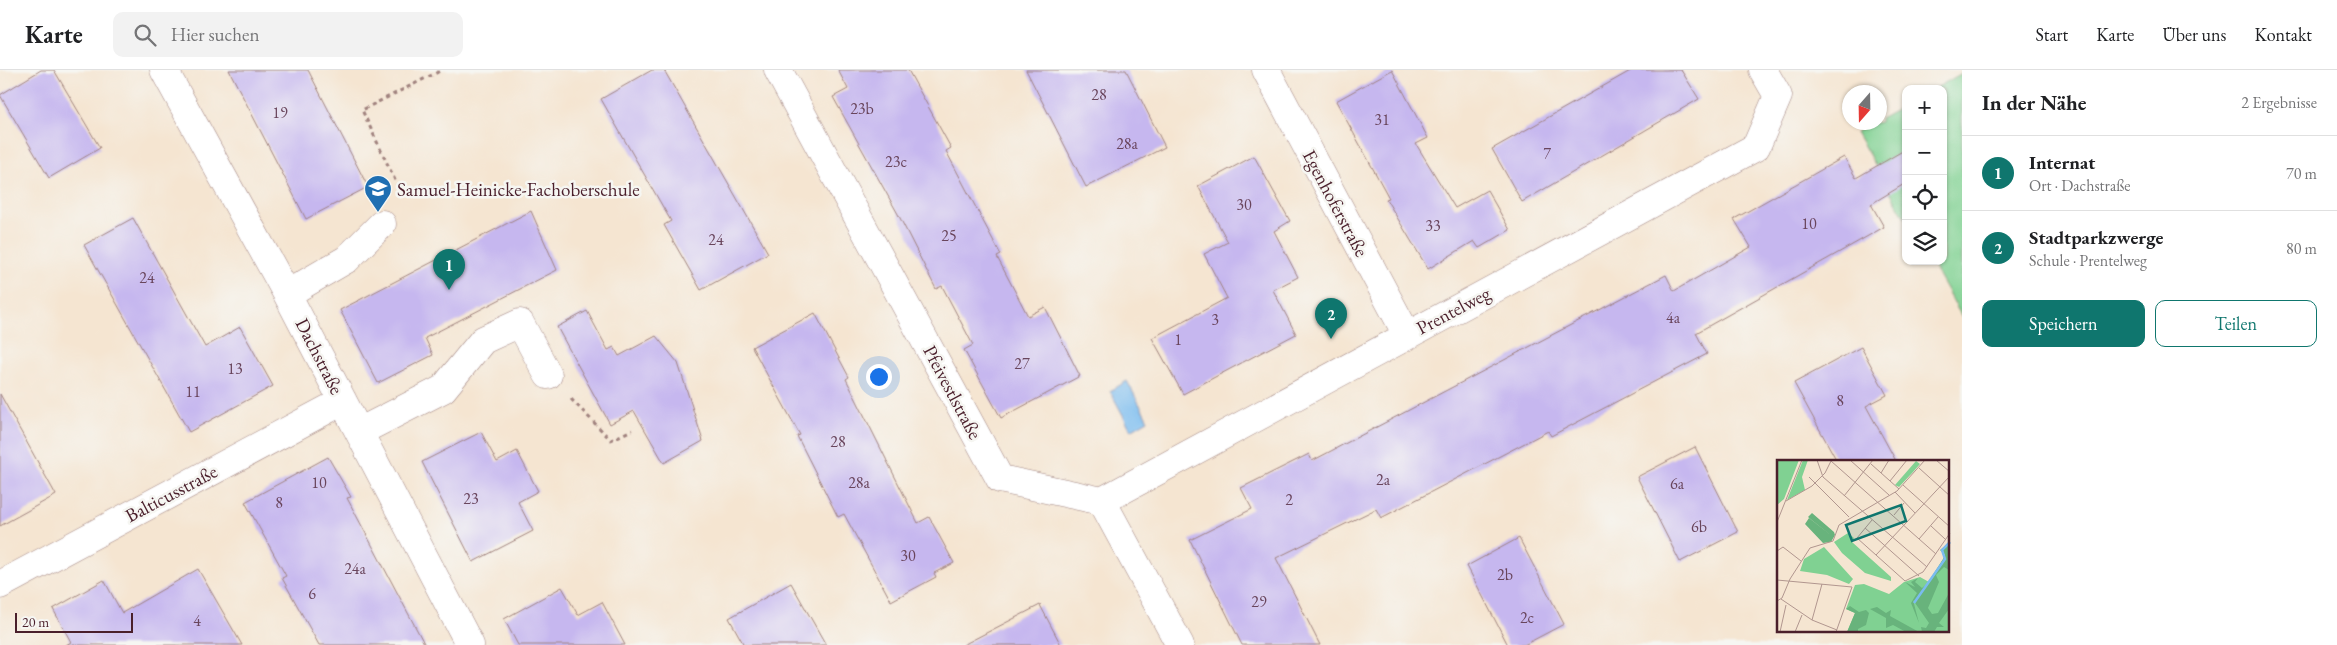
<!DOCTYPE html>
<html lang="de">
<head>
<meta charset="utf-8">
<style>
	:root { --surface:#fff; --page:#f2f2f2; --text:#202124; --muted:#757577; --line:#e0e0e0; --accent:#0f766e }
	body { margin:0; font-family:"EB Garamond",serif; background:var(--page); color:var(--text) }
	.controls { position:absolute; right:15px; top:15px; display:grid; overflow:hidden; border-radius:10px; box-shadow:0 1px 4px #0004 }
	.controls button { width:45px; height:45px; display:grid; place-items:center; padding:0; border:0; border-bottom:1px solid var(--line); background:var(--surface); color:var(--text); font:25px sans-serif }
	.compass { position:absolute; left:1842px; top:15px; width:45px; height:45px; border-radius:50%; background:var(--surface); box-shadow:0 1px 4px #0004; rotate:200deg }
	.scale { position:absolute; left:15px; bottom:12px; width:118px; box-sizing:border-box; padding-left:5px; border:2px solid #4a1f2b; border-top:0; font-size:14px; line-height:18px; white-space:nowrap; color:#4a1f2b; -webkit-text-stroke:4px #f6f6f2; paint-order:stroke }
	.you { position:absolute; left:878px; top:306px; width:18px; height:18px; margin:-12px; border:4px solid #fff; border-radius:50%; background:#1a73e8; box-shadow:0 0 0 8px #1a73e833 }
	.badge { display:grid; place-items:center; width:32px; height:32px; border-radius:50%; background:var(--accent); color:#fff; font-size:16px; font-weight:700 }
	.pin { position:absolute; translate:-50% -41px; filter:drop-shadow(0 1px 2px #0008) }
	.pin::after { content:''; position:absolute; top:26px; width:18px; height:15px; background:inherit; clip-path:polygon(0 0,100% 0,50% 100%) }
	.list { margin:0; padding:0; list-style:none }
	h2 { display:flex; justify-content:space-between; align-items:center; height:65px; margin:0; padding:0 20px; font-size:21px }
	h2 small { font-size:16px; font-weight:400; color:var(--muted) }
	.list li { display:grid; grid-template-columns:32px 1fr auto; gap:15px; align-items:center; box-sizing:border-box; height:75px; padding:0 20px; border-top:1px solid var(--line) }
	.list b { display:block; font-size:19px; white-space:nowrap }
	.list p { margin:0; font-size:16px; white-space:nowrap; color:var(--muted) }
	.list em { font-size:16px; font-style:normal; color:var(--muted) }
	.actions { display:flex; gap:10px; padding:15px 20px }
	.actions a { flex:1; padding:11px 0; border:1px solid var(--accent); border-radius:10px; text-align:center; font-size:18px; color:var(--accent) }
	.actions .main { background:var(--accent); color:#fff }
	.icon { flex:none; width:28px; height:28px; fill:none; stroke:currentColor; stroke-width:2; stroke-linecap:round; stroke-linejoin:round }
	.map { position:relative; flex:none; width:1962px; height:575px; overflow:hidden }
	header { display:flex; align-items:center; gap:30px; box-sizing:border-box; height:70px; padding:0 25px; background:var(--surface); border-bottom:1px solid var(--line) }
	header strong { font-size:24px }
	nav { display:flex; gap:28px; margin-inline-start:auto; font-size:18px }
	.search { width:350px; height:45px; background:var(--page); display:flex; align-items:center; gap:12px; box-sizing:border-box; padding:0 18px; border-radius:10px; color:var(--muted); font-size:19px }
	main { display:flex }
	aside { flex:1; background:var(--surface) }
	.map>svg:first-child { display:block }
	.green { fill:#80d192; stroke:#65785e }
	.water { fill:#7abcef; stroke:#626e8d }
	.building { fill:#c6b7ef }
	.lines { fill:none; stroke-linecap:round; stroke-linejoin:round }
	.minor-casing { stroke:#a0827e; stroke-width:29 }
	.path { stroke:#a0827e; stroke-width:3; stroke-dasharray:4 4; stroke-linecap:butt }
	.minor { stroke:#fff; stroke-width:28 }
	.labels { text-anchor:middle; stroke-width:5; stroke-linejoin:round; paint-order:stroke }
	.number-label { font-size:16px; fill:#69455c }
	.poi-label { font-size:19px; fill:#4a1f2b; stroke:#f6f6f2; text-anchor:start }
	.street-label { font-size:19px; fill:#4a1f2b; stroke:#f6f6f2 }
	.inset-river { fill:none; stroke:#7abcef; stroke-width:2.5 }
	.inset-road { fill:none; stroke:#b1968f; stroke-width:1 }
	.view { fill:#0f766e; fill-opacity:0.15; stroke:#0f766e; stroke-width:2.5 }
	.inset-edge { fill:none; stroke:#4a1f2b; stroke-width:2.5 }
</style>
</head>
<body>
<header>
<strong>Karte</strong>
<div class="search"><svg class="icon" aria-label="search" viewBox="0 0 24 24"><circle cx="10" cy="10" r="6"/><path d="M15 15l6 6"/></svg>Hier suchen</div>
<nav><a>Start</a><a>Karte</a><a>Über uns</a><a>Kontakt</a></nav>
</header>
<main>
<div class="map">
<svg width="1962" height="575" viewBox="0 0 1962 575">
	<rect width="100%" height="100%" fill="#f6f6f2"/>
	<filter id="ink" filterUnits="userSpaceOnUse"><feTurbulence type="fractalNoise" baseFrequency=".02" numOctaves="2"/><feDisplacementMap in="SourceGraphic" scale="10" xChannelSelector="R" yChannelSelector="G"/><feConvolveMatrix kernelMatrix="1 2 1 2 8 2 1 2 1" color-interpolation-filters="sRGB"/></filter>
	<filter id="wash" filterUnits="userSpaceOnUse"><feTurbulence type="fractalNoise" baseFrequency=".0096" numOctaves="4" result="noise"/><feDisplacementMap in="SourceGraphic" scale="20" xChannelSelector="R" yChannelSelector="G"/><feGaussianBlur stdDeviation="1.12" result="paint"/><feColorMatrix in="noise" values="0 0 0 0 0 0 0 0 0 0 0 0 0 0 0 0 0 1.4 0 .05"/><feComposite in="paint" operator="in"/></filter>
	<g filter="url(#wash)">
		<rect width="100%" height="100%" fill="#f5e5d1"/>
		<path class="green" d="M1962,3v244l-32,-56h13v-172h-9z
			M1906,35v114l-50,-87 17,-9 7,-1v-3z"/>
		<path class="water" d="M1127,311l21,39 -17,10 -21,-39z"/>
		<g id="blocks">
			<path class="building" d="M41,0h13l46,78 -51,30 -49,-83z
				M229,0h79l60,117 -62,32z
				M652,0h12l104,183 -67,37 -37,-65 7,-4 -70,-122z
				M838,0h70l43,78 -5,3 55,104 -4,2 31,59 17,-9 35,69 -79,42 -37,-68 9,-5 -31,-59 -6,3 -38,-75 -65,-117 15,-8z
				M1026,0h100l39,77 -79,40z
				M1392,0l36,68 -12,6 39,64 32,-18 23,40 -31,18 -5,-7 -46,28 -42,-70 3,-1 -53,-97z
				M1632,0h49l18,29 -177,103 -30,-53z
				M1906,79v34l-35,21 13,23 -188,106 11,21 -156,82 -3,-5 -167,87 -5,-9 -100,49 44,87h-78l-52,-105 62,-31 -11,-21 68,-34 3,7 354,-186 8,16 77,-44 -17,-28 110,-62 12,21z
				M1254,86l36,65 -16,10 24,46 -25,13 23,44 -113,60 -31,-56 75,-40 -23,-44 24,-12 -30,-56z
				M531,141l26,59 -132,68 8,17 -55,28 -38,-73z
				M133,148l72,129 35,-20 33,59 -84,46 -105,-187z
				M587,241l21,39 6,-3 5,9 37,-20 22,27 25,78 -39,22 -30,-52 -24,13 -53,-97z
				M815,243l34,64 -3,2 72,144 11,-6 25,46 -20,10 2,4 -45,24 -47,-87 -6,3 -41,-81 3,-1 -48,-88z
				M1861,277l26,48 -21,11 30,55h-59l-43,-78z
				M0,324l56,101 -56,31z
				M481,362l16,30 20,-11 21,40 -20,11 15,29 -60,31 -51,-100z
				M1695,377l43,85 -58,30 -43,-85z
				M328,387l23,40 -4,1 78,147h-106l-37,-67 4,-2 -41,-74z
				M1519,468l45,86 -40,21h-16l-41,-79z
				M198,499l44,76h-176l5,-3 -18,-33 51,-29 18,33z
				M791,513l35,62h-82l-15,-27z
				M562,517l16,28 24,-13 23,43h-107l-14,-26z
				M1040,535l21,40h-98z"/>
		</g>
	</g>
	<g filter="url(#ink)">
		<use href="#blocks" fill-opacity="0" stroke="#a0827e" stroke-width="1"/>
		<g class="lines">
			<defs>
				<path id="minor" d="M164,0l123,224 183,351
					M778,0l222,409 102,22 78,144
					M1266,0l141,265
					M287,224l60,-35 35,-35
					M359,362l84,-43 40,-49 37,-17 28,52
					M1102,431l654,-354 22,-51 -15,-26
					M0,515l343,-184"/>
			</defs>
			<use href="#minor" class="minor-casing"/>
			<path class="path" d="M402,125l-40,-85 80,-40
				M571,329l40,41 21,-10"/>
			<use href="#minor" class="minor"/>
		</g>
	</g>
	<defs>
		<symbol id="school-pin" viewBox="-11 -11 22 30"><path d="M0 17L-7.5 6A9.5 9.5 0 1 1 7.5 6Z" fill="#1f6fb2" stroke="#f6f6f2"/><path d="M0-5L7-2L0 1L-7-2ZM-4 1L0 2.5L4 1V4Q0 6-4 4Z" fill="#fff"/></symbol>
	</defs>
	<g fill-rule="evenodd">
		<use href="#school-pin" x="362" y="103" width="32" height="43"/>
	</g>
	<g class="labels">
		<g class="number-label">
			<text x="1099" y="30">28</text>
			<text x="862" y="44">23b</text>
			<text x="280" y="48">19</text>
			<text x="1382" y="55">31</text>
			<text x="1127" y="79">28a</text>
			<text x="1547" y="89">7</text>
			<text x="896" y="97">23c</text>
			<text x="1244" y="140">30</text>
			<text x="1809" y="159">10</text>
			<text x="1433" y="161">33</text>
			<text x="949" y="171">25</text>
			<text x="716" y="175">24</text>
			<text x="147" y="213">24</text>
			<text x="1673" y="253">4a</text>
			<text x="1215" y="255">3</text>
			<text x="1178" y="275">1</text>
			<text x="1022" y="299">27</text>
			<text x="235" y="304">13</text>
			<text x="193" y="327">11</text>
			<text x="1840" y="336">8</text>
			<text x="838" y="377">28</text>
			<text x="1383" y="415">2a</text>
			<text x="319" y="418">10</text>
			<text x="859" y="418">28a</text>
			<text x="1677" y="419">6a</text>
			<text x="471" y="434">23</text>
			<text x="1289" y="435">2</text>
			<text x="279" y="438">8</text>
			<text x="1699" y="462">6b</text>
			<text x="908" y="491">30</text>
			<text x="355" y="504">24a</text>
			<text x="1505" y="510">2b</text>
			<text x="312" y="529">6</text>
			<text x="1259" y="537">29</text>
			<text x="1527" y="553">2c</text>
			<text x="197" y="556">4</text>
		</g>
		<g class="poi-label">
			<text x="397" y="126">Samuel-Heinicke-Fachoberschule</text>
		</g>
		<g class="street-label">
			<text transform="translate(1336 133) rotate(62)" y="7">Egenhoferstraße</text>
			<text transform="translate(1453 240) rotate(-28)" y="7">Prentelweg</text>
			<text transform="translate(320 286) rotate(63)" y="7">Dachstraße</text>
			<text transform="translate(953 322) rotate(62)" y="7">Pfeivestlstraße</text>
			<text transform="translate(171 423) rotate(-28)" y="7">Balticusstraße</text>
		</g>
	</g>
	<g transform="translate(1777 390)">
		<rect width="172" height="172" fill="#f5e5d1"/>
		<path d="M0,0h22l-15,39 -7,6zM26,0h5l-6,17 3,13 -18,10zM139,1l4,3 -7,8 -14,15 -4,-2zM71,73l6,5 -2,4 39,35v4l-26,-8 -23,-20 -8,-11zM172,83v89h-102l8,-19 -9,-4 9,-24 9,-1 25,10 15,-12 16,-5 9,5 15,-24zM47,87l29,32 -4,5 -22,-9 -27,-4 4,-12z" fill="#80d192"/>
		<path d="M35,53l22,19 1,3 -4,7 -8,1 -18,-19 4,-6 24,19 -25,-20zM172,83v27l-5,-3 -8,8 3,7 -11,26 4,6 6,-1 11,-20v16l-10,14 5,4h-7l-3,5h-12l-1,-5 5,1 3,-5 -16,-23 6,23 -8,-20 6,-10 -12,-11 10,5 -4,-5 7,-4 -3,4 7,6 5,-4 16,-25 2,-4 -5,-5zM73,146l9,6 7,-2 3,3 -3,12 -8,4v3h-11l8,-19 -9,-4zM100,147l9,6 5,-3 -1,6 29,16h-13l-13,-7 -7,3v-10l-16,-9z" fill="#68b37c"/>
		<path class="inset-river" d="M137,143l31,-44 -3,-9 8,-8"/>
		<path class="inset-road" d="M40,0l6,17 104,90M73,0l39,35M159,0l14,12M54,1l105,93M94,4l28,25M142,8l31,28M104,13l8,-13M32,17l40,40M113,21l17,-21M126,25l47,42M118,32l20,21M67,36l29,-36M9,41l26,-15 13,-13 6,-12M117,55l10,-12M95,60l-15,18 48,43 18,-9 27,-39M0,62l25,-62M154,66l14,13M88,68l54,48M142,79l19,-22M0,91l6,-4 18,14M99,95l74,-79M0,120l75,7 -16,45M4,139l31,21 25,10M0,141l5,-3 8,-19 20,-31 23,-7 6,-16 58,-34 28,-31M35,160l10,-36M3,172l6,-27M18,172l7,-17"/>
		<path class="view" d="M124,45l5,16 -54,20 -6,-16z"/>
		<rect width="172" height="172" class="inset-edge"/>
	</g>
</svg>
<div class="controls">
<button>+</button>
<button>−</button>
<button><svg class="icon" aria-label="locate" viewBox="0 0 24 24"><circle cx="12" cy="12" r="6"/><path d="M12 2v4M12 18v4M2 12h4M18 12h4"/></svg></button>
<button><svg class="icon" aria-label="layers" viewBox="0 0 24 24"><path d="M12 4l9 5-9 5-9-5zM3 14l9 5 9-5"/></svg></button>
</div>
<svg class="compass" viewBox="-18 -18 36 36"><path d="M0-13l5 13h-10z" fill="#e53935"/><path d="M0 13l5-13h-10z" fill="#757577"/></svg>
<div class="scale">20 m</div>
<div class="you"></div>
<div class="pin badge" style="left:449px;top:220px">1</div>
<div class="pin badge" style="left:1331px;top:269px">2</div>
</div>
<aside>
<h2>In der Nähe<small>2 Ergebnisse</small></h2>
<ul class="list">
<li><span class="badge">1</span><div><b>Internat</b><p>Ort · Dachstraße</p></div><em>70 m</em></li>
<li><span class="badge">2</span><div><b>Stadtparkzwerge</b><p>Schule · Prentelweg</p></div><em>80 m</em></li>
</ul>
<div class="actions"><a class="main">Speichern</a><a>Teilen</a></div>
</aside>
</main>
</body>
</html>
